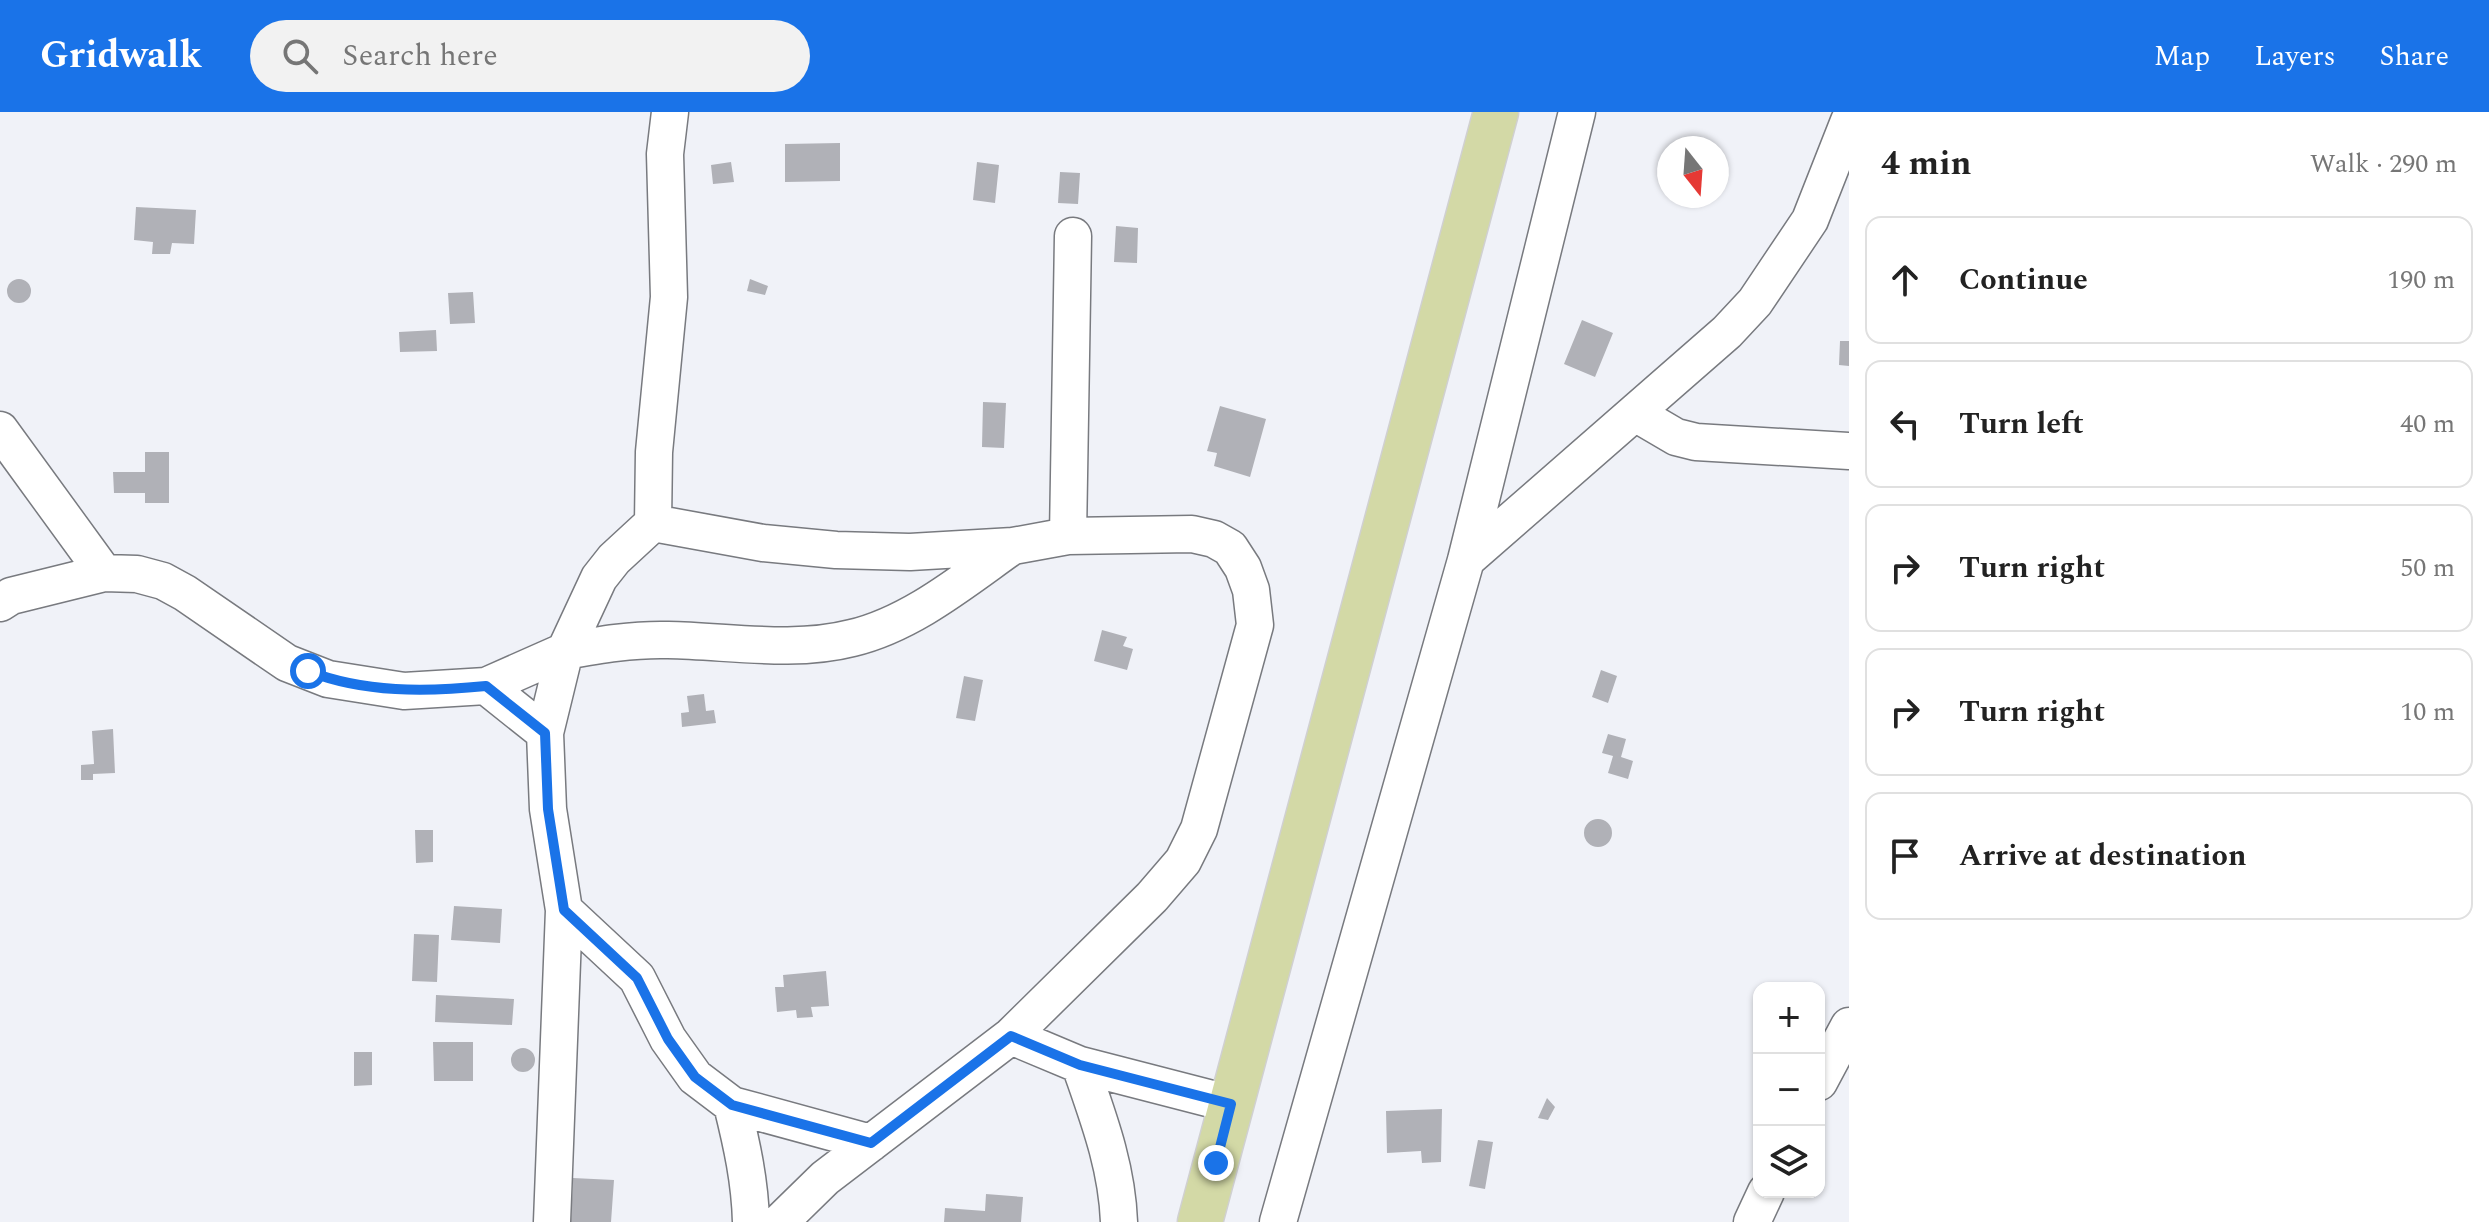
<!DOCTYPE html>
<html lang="en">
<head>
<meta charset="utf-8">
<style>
	:root { --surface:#fff; --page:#f2f2f2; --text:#222; --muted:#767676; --line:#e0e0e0; --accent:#1a73e8 }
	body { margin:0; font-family:Spectral,serif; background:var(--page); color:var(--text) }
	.controls { position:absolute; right:24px; bottom:24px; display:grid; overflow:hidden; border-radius:16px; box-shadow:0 2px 6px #0004 }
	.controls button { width:72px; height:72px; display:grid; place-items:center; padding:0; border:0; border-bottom:2px solid var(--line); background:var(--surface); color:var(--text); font:40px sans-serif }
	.compass { position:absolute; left:1657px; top:24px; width:72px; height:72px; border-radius:50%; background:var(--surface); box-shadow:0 2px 6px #0004; rotate:163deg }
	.stop { position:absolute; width:24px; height:24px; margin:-18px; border:6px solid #1a73e8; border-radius:50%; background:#fff }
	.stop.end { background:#1a73e8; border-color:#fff; box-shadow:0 2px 8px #0008 }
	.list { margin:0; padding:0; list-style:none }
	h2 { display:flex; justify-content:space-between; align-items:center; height:104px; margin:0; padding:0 32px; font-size:34px }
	h2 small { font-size:26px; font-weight:400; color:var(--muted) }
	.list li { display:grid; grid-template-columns:52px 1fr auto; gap:24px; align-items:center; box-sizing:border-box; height:128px; margin:0 16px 16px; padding:0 16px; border:2px solid var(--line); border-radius:16px }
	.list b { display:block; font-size:30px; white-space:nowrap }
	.list em { font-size:26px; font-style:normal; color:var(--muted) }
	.icon { flex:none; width:44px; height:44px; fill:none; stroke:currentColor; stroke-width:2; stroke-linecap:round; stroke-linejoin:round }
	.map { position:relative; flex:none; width:1849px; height:1110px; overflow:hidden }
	header { display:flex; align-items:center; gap:48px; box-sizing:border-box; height:112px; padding:0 40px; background:var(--accent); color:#fff }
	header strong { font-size:38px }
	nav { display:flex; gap:44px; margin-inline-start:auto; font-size:28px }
	.search { width:560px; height:72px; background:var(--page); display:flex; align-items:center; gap:20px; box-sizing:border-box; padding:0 28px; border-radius:44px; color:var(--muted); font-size:30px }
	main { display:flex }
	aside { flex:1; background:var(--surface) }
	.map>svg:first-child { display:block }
	.building { fill:#b0b1b7 }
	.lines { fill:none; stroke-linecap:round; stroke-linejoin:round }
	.minor-casing { stroke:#787a7f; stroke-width:39 }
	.major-casing { stroke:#d0d0d1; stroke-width:47 }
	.minor { stroke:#fff; stroke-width:36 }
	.major { stroke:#d3d9a6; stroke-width:44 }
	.route { stroke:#1a73e8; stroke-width:10 }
</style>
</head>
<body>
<header>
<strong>Gridwalk</strong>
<div class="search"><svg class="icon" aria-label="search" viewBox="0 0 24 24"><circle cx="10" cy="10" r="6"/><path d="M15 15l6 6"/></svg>Search here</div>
<nav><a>Map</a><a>Layers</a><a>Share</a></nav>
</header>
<main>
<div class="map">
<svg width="1849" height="1110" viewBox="0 0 1849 1110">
	<rect width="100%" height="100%" fill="#f0f2f8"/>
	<path class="building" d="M840,31v38l-55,1v-38z
		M731,50l3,20 -21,2 -2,-19z
		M977,50l22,3 -4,38 -22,-3z
		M1060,60l20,1 -2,31 -20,-1z
		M136,95l60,3 -2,34 -22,-1 -2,11h-18l1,-12 -19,-2z
		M1116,114l22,2 -1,35 -23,-1z
		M750,167l18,7 -3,9 -18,-4z
		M7 179a12 12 0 1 1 24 0a12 12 0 1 1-24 0Z
		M473,180l2,31 -25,1 -2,-31z
		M1582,208l31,13 -18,44 -31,-13z
		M436,218l1,21 -37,1 -1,-20z
		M1840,229h9v25l-10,-1z
		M983,290l23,1 -2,45 -22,-1z
		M1220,294l46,13 -16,58 -36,-11 3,-13 -10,-2z
		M145,340h24v51h-24v-10h-31l-1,-21h32z
		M1102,518l25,7 -4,9 10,3 -6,21 -33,-9z
		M1601,558l16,6 -9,27 -16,-6z
		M964,564l19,4 -8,41 -19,-3z
		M704,582l2,17 8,-1 2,13 -34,4 -1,-14 8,-1 -2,-16z
		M113,617l2,44 -22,1v6h-12v-15l13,-1 -2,-33z
		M1608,622l18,5 -5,18 12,4 -5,18 -20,-6 5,-17 -11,-3z
		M1584 721a14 14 0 1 1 28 0a14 14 0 1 1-28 0Z
		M415,718h18v32l-17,1z
		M454,794l48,3 -2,34 -49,-3z
		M414,822l25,1 -2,47 -25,-1z
		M826,859l3,35 -18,1 2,10 -16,1 -1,-8 -19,2 -2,-25h9l-1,-12z
		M436,883l78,4 -2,26 -77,-3z
		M433,930h40v39h-39z
		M511 948a12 12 0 1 1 24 0a12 12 0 1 1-24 0Z
		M354,940h18v33l-18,1z
		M1547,986l8,9 -7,13 -10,-2z
		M1442,997l-1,53 -19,1 -1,-12 -34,2 -1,-42z
		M1478,1028l15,2 -8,47 -16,-3z
		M573,1066l41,2 -3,42h-40z
		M986,1082l37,3 -2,25h-77l1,-14 40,3z"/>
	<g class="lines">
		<defs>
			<path id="minor" d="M1635,301l41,24 20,5 153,9
				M0,318l104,143
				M653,411l1,-71 15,-155 -4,-143 5,-42
				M1068,424l5,-300
				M1466,448l261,-228 28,-30 55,-82 39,-99
				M0,491l11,-7 93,-23 33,1 26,7 22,12 102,70 41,16 76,12 82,-5 79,-35 34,-73 15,-19 39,-36 110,20 73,7 74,2 103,-6 55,-10 124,-2 22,5 16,9 13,20 8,22 4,35 -56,204 -16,32 -31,36 -141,139
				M486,574l59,47
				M1080,953c18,52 37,101 39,157
				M1819,970l30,-56
				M732,993c10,40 18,77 19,117
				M871,1031l-139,-38 -37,-28 -27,-38 -31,-61 -73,-68 -16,-101 -3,-76 20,-82c34,-6 68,-12 103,-11 60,1 126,13 184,-2 59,-14 111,-57 159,-91
				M552,1110l12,-312
				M780,1110l45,-44 186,-142 69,29 151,39
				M1278,1110l188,-662 111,-448
				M1752,1110l14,-30"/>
			<path id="major" d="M1200,1110l296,-1110"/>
		</defs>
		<use href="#minor" class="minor-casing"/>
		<use href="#major" class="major-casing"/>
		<use href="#minor" class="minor"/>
		<use href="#major" class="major"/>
	</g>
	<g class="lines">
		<path class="route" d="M308,559c56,22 118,21 178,15l59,47 3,76 16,101 73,68 31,61 27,38 37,28 139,38 140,-107 69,29 151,39 -15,59"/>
	</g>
</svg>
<div class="controls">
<button>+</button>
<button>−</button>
<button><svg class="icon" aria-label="layers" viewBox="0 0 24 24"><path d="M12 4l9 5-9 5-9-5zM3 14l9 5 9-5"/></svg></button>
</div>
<svg class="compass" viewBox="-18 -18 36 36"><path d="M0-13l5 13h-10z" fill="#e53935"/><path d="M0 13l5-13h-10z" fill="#767676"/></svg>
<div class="stop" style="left:308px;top:559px"></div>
<div class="stop end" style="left:1216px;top:1051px"></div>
</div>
<aside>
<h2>4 min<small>Walk · 290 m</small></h2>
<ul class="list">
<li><svg class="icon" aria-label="ahead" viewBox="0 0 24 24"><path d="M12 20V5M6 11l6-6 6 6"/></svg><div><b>Continue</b></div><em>190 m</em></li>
<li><svg class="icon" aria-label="left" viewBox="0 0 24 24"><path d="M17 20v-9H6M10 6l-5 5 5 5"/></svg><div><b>Turn left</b></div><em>40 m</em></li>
<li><svg class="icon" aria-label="right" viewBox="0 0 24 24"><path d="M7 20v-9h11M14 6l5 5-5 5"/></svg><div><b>Turn right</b></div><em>50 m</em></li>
<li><svg class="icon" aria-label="right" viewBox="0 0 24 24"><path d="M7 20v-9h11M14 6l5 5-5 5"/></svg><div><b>Turn right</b></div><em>10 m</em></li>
<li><svg class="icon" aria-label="arrive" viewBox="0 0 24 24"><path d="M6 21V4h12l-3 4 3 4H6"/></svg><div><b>Arrive at destination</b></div></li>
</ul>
</aside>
</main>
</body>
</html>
